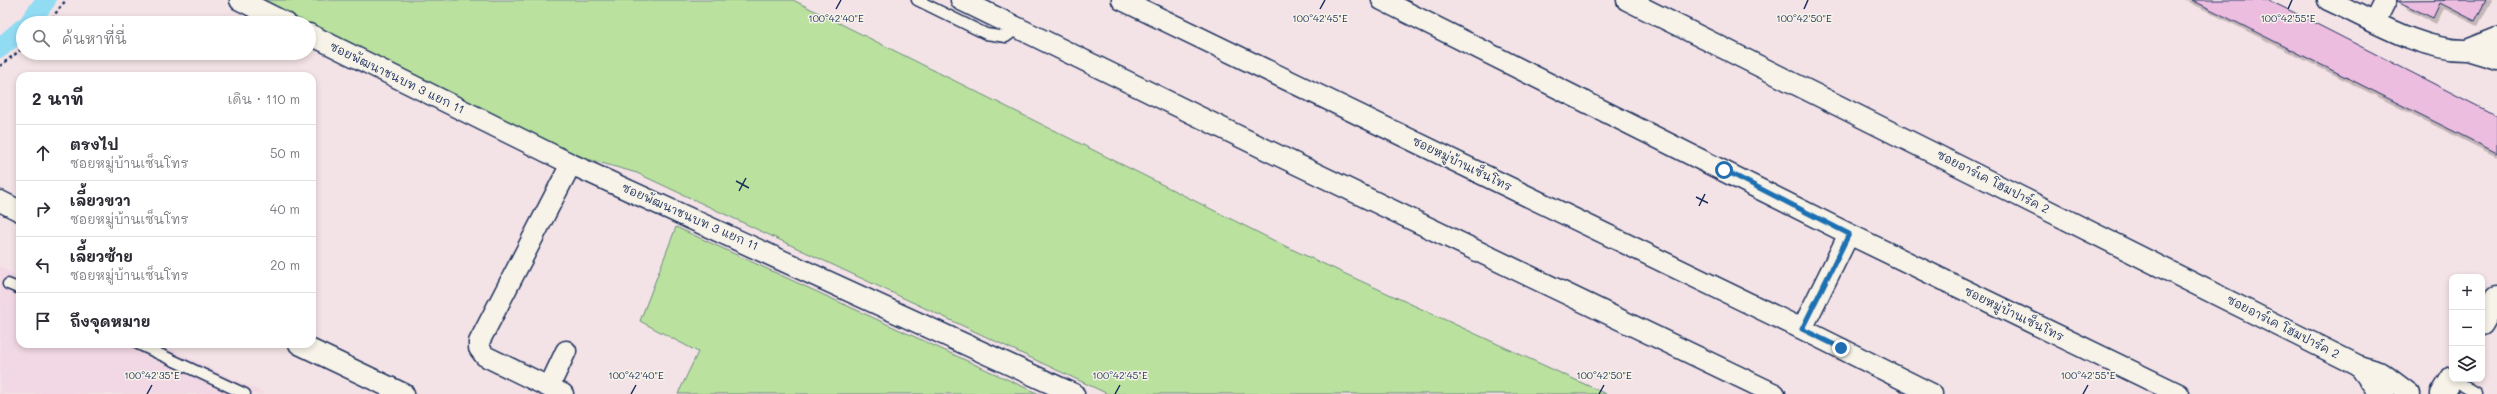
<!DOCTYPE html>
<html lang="th">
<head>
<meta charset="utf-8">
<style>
	:root { --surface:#fff; --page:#f2f2f3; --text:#2b2b33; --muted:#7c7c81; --line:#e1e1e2 }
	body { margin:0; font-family:Mali,"Playpen Sans Thai",sans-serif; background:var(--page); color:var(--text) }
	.controls { position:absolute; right:12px; bottom:12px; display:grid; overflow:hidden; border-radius:8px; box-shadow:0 2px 6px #0003 }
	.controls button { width:36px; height:36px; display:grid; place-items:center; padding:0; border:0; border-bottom:1px solid var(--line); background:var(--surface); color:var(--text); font:20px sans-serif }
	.stop { position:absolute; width:12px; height:12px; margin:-9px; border:3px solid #1f6fb2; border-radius:50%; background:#fff }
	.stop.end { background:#1f6fb2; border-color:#fff; box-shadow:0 1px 4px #0008 }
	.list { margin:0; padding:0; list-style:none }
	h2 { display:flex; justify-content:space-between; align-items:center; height:52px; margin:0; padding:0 16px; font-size:17px }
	h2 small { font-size:13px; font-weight:400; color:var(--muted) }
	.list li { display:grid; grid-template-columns:26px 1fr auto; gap:12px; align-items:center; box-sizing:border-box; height:56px; padding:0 16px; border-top:1px solid var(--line) }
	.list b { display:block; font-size:15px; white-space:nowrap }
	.list p { margin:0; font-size:13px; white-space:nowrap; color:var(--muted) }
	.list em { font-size:13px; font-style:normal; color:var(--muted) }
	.icon { flex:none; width:22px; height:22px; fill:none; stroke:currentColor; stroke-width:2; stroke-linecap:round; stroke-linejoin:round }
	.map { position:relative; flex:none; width:2497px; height:394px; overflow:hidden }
	.search { position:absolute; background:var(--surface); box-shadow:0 2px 6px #0003; left:16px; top:16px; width:300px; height:44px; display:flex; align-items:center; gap:10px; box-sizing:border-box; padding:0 14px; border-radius:22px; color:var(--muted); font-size:15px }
	.panel { position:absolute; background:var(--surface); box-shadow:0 2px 6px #0003; left:16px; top:72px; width:300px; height:276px; border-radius:12px }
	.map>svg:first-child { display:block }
	.built { fill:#f2d8e4 }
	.green { fill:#bae29e; stroke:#6a887e }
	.shadow { fill:#0003 }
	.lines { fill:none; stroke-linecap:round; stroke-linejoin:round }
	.canal { stroke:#92dcf3; stroke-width:20 }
	.building { fill:#edbde0; stroke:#1b2f5e }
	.lane-casing { stroke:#1b2f5e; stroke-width:13 }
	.street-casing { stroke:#1b2f5e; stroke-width:23 }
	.secondary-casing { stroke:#1b2f5e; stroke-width:25 }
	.path { stroke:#1b2f5e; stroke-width:2.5; stroke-dasharray:3 3; stroke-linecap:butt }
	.lane { stroke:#f7f3e8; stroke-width:10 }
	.street { stroke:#f7f3e8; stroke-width:20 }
	.secondary { stroke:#f7f3e8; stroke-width:22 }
	.route { stroke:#1f6fb2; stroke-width:5 }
	.ticks { fill:none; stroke:#1b2f5e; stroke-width:1.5 }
	.labels { text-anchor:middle; stroke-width:3; stroke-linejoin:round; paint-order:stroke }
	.street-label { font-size:12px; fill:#1b2f5e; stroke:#f7f3e8 }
	.ticks-label { font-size:10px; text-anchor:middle; fill:#1b2f5e; stroke:#f7f3e8; stroke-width:3; stroke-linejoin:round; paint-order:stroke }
</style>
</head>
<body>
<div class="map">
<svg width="2497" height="394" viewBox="0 0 2497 394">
	<rect width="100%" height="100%" fill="#f4e3e6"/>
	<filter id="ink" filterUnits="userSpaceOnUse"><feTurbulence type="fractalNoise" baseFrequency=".025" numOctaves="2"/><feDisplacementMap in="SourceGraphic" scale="8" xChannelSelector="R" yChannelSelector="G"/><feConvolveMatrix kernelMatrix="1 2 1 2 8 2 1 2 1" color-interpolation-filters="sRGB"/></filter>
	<g filter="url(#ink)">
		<path class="built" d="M0,267l20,10v67h141l104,50h-265z"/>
		<path class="green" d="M262,0h531l494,247 319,147h-498l-471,-221 -81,-23z
			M676,227l363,167h-361l20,-42 -58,-31z"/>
		<path class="shadow" d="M2185,0h78l234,117v40z
			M2406,0h86l-14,26 -34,-17 -8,15 -28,-14 -4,-6z"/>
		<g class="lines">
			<path class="canal" d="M29,23l17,-23
				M0,48l23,-20"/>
		</g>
		<path class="building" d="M2192,0h76l25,12 204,104v37z
			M2486,0l-11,21 -35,-18 -7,15 -36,-17z"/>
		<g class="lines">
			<defs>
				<path id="lane" d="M917,0l69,34 20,3 12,-9
					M8,284l12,5
					M138,344l107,50
					M2452,379l25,15"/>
				<path id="street" d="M240,0l46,23
					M961,0l306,150 508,244
					M1122,0l680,329 130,65
					M1382,0l467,234 330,160
					M1627,0l732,366 23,7 28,21
					M2328,0c42,19 93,51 139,50
					M2375,22l11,-22
					M309,34l262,130 503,230
					M2497,38l-30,12 30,9
					M0,201l20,10
					M1802,329l47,-95
					M299,344l105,50
					M2359,366l17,23 7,5
					M549,387l17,-36
					M563,394l-78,-38 -6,-8v-6l92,-178"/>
				<path id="secondary" d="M2482,324l15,-27
					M2442,394l10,-16"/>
			</defs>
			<use href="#lane" class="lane-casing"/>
			<use href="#street" class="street-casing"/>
			<use href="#secondary" class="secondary-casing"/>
			<path class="path" d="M48,23l18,-23
				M0,66l23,-18"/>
			<use href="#lane" class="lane"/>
			<use href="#street" class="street"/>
			<use href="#secondary" class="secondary"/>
		</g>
	</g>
	<g class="lines" filter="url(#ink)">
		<path class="route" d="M1724,170l125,64 -47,95 39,19"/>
	</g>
	<path class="ticks" d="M836,9l5,-9M1320,9l5,-9M1804,9l4,-9M2288,9l4,-9M736,181l13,7M739,191l7,-13M1696,197l12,6M1699,206l6,-12M147,394l5,-9M631,394l5,-9M1115,394l5,-9M1599,394l5,-9M2083,394l5,-9"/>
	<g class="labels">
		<g class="street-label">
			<text transform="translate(397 78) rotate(26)" y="4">ซอยพัฒนาชนบท 3 แยก 11</text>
			<text transform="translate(1462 164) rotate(26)" y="4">ซอยหมู่บ้านเซ็นโทร</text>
			<text transform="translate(1993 182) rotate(27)" y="4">ซอยอาร์เค โฮมปาร์ค 2</text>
			<text transform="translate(690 217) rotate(24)" y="4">ซอยพัฒนาชนบท 3 แยก 11</text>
			<text transform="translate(2014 314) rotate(26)" y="4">ซอยหมู่บ้านเซ็นโทร</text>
			<text transform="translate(2283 327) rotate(27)" y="4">ซอยอาร์เค โฮมปาร์ค 2</text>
		</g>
	</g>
	<g class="ticks-label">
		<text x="1320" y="22">100°42'45"E</text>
		<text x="1804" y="22">100°42'50"E</text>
		<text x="2288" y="22">100°42'55"E</text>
		<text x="836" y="22">100°42'40"E</text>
		<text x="152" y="379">100°42'35"E</text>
		<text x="636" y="379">100°42'40"E</text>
		<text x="1120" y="379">100°42'45"E</text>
		<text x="1604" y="379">100°42'50"E</text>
		<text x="2088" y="379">100°42'55"E</text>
	</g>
</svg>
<div class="controls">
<button>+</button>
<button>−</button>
<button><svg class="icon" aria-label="layers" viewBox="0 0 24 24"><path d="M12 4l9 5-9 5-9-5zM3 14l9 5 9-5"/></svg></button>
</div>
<div class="stop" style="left:1724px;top:170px"></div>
<div class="stop end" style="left:1841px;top:348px"></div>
<div class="search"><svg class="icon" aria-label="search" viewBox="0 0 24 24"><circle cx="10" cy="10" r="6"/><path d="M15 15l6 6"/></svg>ค้นหาที่นี่</div>
<section class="panel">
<h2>2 นาที<small>เดิน · 110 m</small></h2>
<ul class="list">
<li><svg class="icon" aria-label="ahead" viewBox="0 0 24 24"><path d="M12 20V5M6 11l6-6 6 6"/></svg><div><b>ตรงไป</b><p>ซอยหมู่บ้านเซ็นโทร</p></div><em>50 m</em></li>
<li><svg class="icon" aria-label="right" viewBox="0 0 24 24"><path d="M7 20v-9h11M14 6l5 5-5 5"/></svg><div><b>เลี้ยวขวา</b><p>ซอยหมู่บ้านเซ็นโทร</p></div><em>40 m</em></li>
<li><svg class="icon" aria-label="left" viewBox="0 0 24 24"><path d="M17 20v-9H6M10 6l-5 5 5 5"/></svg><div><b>เลี้ยวซ้าย</b><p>ซอยหมู่บ้านเซ็นโทร</p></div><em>20 m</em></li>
<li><svg class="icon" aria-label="arrive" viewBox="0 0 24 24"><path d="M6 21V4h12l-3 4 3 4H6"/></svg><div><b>ถึงจุดหมาย</b></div></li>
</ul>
</section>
</div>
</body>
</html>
